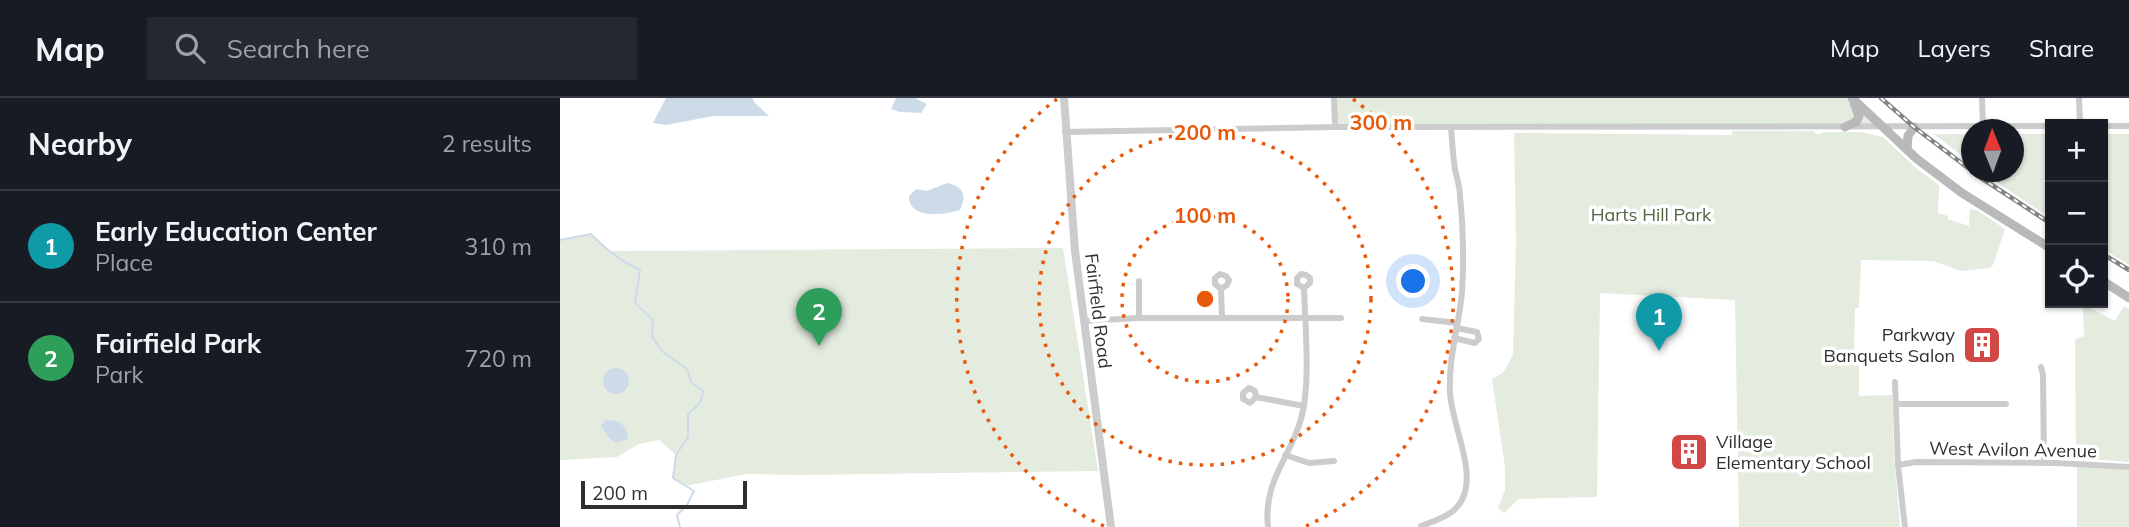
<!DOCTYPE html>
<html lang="en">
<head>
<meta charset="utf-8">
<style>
	:root { --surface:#171b24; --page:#242831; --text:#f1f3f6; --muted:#9ea1a6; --line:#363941; --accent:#8c9099 }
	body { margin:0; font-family:Mulish,sans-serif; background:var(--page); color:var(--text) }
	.controls { position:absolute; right:21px; top:21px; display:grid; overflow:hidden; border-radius:0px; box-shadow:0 2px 5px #0004 }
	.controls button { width:63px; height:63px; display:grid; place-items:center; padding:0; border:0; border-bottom:2px solid var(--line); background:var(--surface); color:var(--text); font:35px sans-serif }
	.compass { position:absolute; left:1401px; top:21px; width:63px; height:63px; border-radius:50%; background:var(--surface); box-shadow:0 2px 5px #0004; rotate:359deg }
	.scale { position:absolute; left:21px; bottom:18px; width:166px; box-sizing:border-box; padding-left:7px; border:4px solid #2f2f2f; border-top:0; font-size:19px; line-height:24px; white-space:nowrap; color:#2f2f2f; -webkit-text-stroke:5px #fff; paint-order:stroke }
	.you { position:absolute; left:854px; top:184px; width:24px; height:24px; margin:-18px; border:5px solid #fff; border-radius:50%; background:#1a73e8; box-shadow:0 0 0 10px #1a73e833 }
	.badge { display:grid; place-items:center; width:46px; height:46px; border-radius:50%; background:var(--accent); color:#fff; font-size:23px; font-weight:700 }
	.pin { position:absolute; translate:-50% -58px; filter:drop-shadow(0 2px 4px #0008) }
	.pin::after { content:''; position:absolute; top:37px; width:24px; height:21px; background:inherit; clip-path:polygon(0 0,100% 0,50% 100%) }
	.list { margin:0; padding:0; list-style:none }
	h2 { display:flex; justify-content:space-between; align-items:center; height:91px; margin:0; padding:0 28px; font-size:30px }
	h2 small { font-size:23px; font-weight:400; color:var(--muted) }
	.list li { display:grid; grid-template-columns:46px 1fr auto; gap:21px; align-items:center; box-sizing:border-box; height:112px; padding:0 28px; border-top:2px solid var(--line) }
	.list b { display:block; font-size:26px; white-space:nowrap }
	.list p { margin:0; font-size:23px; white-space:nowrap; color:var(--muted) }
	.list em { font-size:23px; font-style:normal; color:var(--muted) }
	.icon { flex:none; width:38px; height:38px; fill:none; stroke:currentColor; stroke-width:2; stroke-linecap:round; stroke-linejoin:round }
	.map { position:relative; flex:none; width:1569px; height:429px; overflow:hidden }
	header { display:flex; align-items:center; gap:42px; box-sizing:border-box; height:98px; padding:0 35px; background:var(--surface); border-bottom:2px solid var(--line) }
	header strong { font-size:33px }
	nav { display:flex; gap:38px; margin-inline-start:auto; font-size:24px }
	.search { width:490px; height:63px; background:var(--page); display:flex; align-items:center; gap:18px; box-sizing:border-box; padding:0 24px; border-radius:0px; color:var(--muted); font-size:26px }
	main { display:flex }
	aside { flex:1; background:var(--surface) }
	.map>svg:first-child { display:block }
	.green { fill:#e4ebdf }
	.water { fill:#cddbe8 }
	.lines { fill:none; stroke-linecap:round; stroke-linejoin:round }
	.stream { stroke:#cddbe8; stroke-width:2 }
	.minor { stroke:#ccc; stroke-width:6 }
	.tertiary { stroke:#ccc; stroke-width:8 }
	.secondary { stroke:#b9b9b9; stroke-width:9 }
	.rail-casing { stroke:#848484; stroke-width:4.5 }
	.rail { stroke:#fff; stroke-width:2; stroke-dasharray:5; stroke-linecap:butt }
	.ring { fill:none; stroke:#e8590c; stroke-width:3.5; stroke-dasharray:3.5 7 }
	.labels { text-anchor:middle; stroke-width:7; stroke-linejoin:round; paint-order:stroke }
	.park-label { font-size:18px; fill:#4f6641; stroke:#fff }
	.street-label { font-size:18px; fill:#2f2f2f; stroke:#fff }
	.poi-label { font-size:18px; fill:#2f2f2f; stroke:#fff; text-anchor:end }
	.centre { fill:#e8590c; stroke:#fff; stroke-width:3.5 }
	.ring-label { font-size:21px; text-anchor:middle; font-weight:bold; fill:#e8590c; stroke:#fff; stroke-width:7; stroke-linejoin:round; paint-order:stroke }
</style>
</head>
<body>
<header>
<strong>Map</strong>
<div class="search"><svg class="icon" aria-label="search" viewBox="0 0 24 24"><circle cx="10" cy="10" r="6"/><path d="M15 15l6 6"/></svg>Search here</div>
<nav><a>Map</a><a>Layers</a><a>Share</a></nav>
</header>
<main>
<aside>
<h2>Nearby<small>2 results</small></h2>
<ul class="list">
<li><span class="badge" style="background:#0f9aa8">1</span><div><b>Early Education Center</b><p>Place</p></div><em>310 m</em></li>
<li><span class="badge" style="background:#2e9e5b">2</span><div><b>Fairfield Park</b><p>Park</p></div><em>720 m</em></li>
</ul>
</aside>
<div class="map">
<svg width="1569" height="429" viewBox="0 0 1569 429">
	<rect width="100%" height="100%" fill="#fff"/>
	<path class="green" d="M775,0h517l33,30 -550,-1z
		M1172,33h82l2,3h4l4,-2h37l22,5 33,31 23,17 -1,28 10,3v3l21,7 1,-17 7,1 28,19 -12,36 -4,3 -28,3 -28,-10 -72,-1 -2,48h-4l-1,54h4l1,2v32l33,-1 2,61 6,71h-161l-4,-227 -135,-7 -3,204 -78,2 -15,14 -6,-5 7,-18v-23l-13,-88 12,-7 9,-18 3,-114 -2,-107 218,2z
		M1374,36h37v29z
		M1454,36h36v84l-68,-46h32z
		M1543,36h26v131l-26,-16z
		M31,136l20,17 452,-3 35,223 -297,4 -55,-1 -60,12 -13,-8 3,-23 -17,-15 -20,4 -22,13 -57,3v-220z
		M1523,206l32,17 9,-15 5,3v153l-53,-4 -1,-117 1,-2 8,-3z
		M1517,369l52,3v57h-52z"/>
	<path class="water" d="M106,0h86l3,5 14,13h-56l-47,9 -13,-2z
		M336,0h19l12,6 -6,9 -21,-1 -9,-3z
		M387,85c17,4 20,12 13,27 -16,5 -51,10 -51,-14l7,-7 11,2z
		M43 283a13 13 0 1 1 26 0a13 13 0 1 1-26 0Z
		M46,322c13,0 21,4 22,19l-12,4 -7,-5 -8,-12z"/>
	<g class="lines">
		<path class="stream" d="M0,142l31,-6c15,16 29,27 49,36l-5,33 18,17 -1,17 11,15 24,17 4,13 13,10 -5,12 -11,10v23l-12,18 -3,23 21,13 -7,14 -10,10 3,12"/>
		<path class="minor" d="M774,0l1,29
			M1422,0l1,29
			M1519,0l1,26
			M1543,28h26
			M505,34l270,-5 715,-1
			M579,183v37
			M661,191l-6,-5v-6l5,-4 6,2 3,4 -2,5 -6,4 1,28
			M862,221l35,4
			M524,223l55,-3h202
			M894,240l21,5 4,-4 -2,-7 -21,-4
			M1481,269l2,8 1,88
			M1335,284l3,83 7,62
			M696,299l-6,6 -7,-4v-6l6,-5 6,3 1,6 48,9
			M1336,306h110
			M725,357l24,8 25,-2
			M1338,367l18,-3 141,1 72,4
			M861,428c19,-7 38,-12 44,-34 8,-27 -13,-69 -15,-99 -2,-35 9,-67 12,-101 2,-31 1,-65 -2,-96 0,-9 -3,-18 -5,-26 -2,-14 -3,-29 -4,-43
			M708,429c-5,-47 22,-68 33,-108 10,-35 4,-94 3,-131l6,-5v-5l-4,-3 -5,-1 -4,4v6l7,4"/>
		<path class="tertiary" d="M504,0l11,153 36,276"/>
		<path class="secondary" d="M1292,0l65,61 45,34 88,55
			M1285,29l11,-5 3,-6 -5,-13
			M1347,52l1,-14 6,-9
			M1543,183l26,17"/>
		<defs>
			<path id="rail" d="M1321,0l33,29 58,44
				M1412,74l78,51
				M1543,156l26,16"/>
		</defs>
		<use href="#rail" class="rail-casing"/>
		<use href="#rail" class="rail"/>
	</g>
	<g class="ring">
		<circle cx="645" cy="201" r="83"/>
		<circle cx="645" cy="201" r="166"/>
		<path d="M544 428A249 249 0 0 1 497 1M793 1A249 249 0 0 1 746 428"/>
	</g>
	<defs>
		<symbol id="building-square" viewBox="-11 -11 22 22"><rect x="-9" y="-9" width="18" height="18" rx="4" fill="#d24845" stroke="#fff"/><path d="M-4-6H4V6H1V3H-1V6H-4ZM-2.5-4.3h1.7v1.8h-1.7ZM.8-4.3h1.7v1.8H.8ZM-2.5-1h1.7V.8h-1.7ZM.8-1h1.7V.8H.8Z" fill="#fff"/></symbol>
	</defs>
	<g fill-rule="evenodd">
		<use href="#building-square" x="1400" y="225" width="44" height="44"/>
		<use href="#building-square" x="1107" y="332" width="44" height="44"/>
	</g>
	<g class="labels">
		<g class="park-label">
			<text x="1091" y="123">Harts Hill Park</text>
		</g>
		<g class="street-label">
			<text transform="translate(538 213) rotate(83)" y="6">Fairfield Road</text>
			<text transform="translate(1453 352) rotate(1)" y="6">West Avilon Avenue</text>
		</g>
		<g class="poi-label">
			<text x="1395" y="243">Parkway<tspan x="1395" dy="21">Banquets Salon</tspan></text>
			<text x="1156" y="350" text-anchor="start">Village<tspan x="1156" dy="21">Elementary School</tspan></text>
		</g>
	</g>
	<circle cx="645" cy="201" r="10" class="centre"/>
	<g class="ring-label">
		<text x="821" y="32">300 m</text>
		<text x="645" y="42">200 m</text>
		<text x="645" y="125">100 m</text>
	</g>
</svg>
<div class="controls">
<button>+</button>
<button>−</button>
<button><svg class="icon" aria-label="locate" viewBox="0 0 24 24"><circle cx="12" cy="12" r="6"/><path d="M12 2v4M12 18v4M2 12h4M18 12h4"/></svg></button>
</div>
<svg class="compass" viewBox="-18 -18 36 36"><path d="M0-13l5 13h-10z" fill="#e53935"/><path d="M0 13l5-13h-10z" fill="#9ea1a6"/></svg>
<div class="scale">200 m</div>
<div class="you"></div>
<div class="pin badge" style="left:1099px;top:253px;background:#0f9aa8">1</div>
<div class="pin badge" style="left:259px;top:248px;background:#2e9e5b">2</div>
</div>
</main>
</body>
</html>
